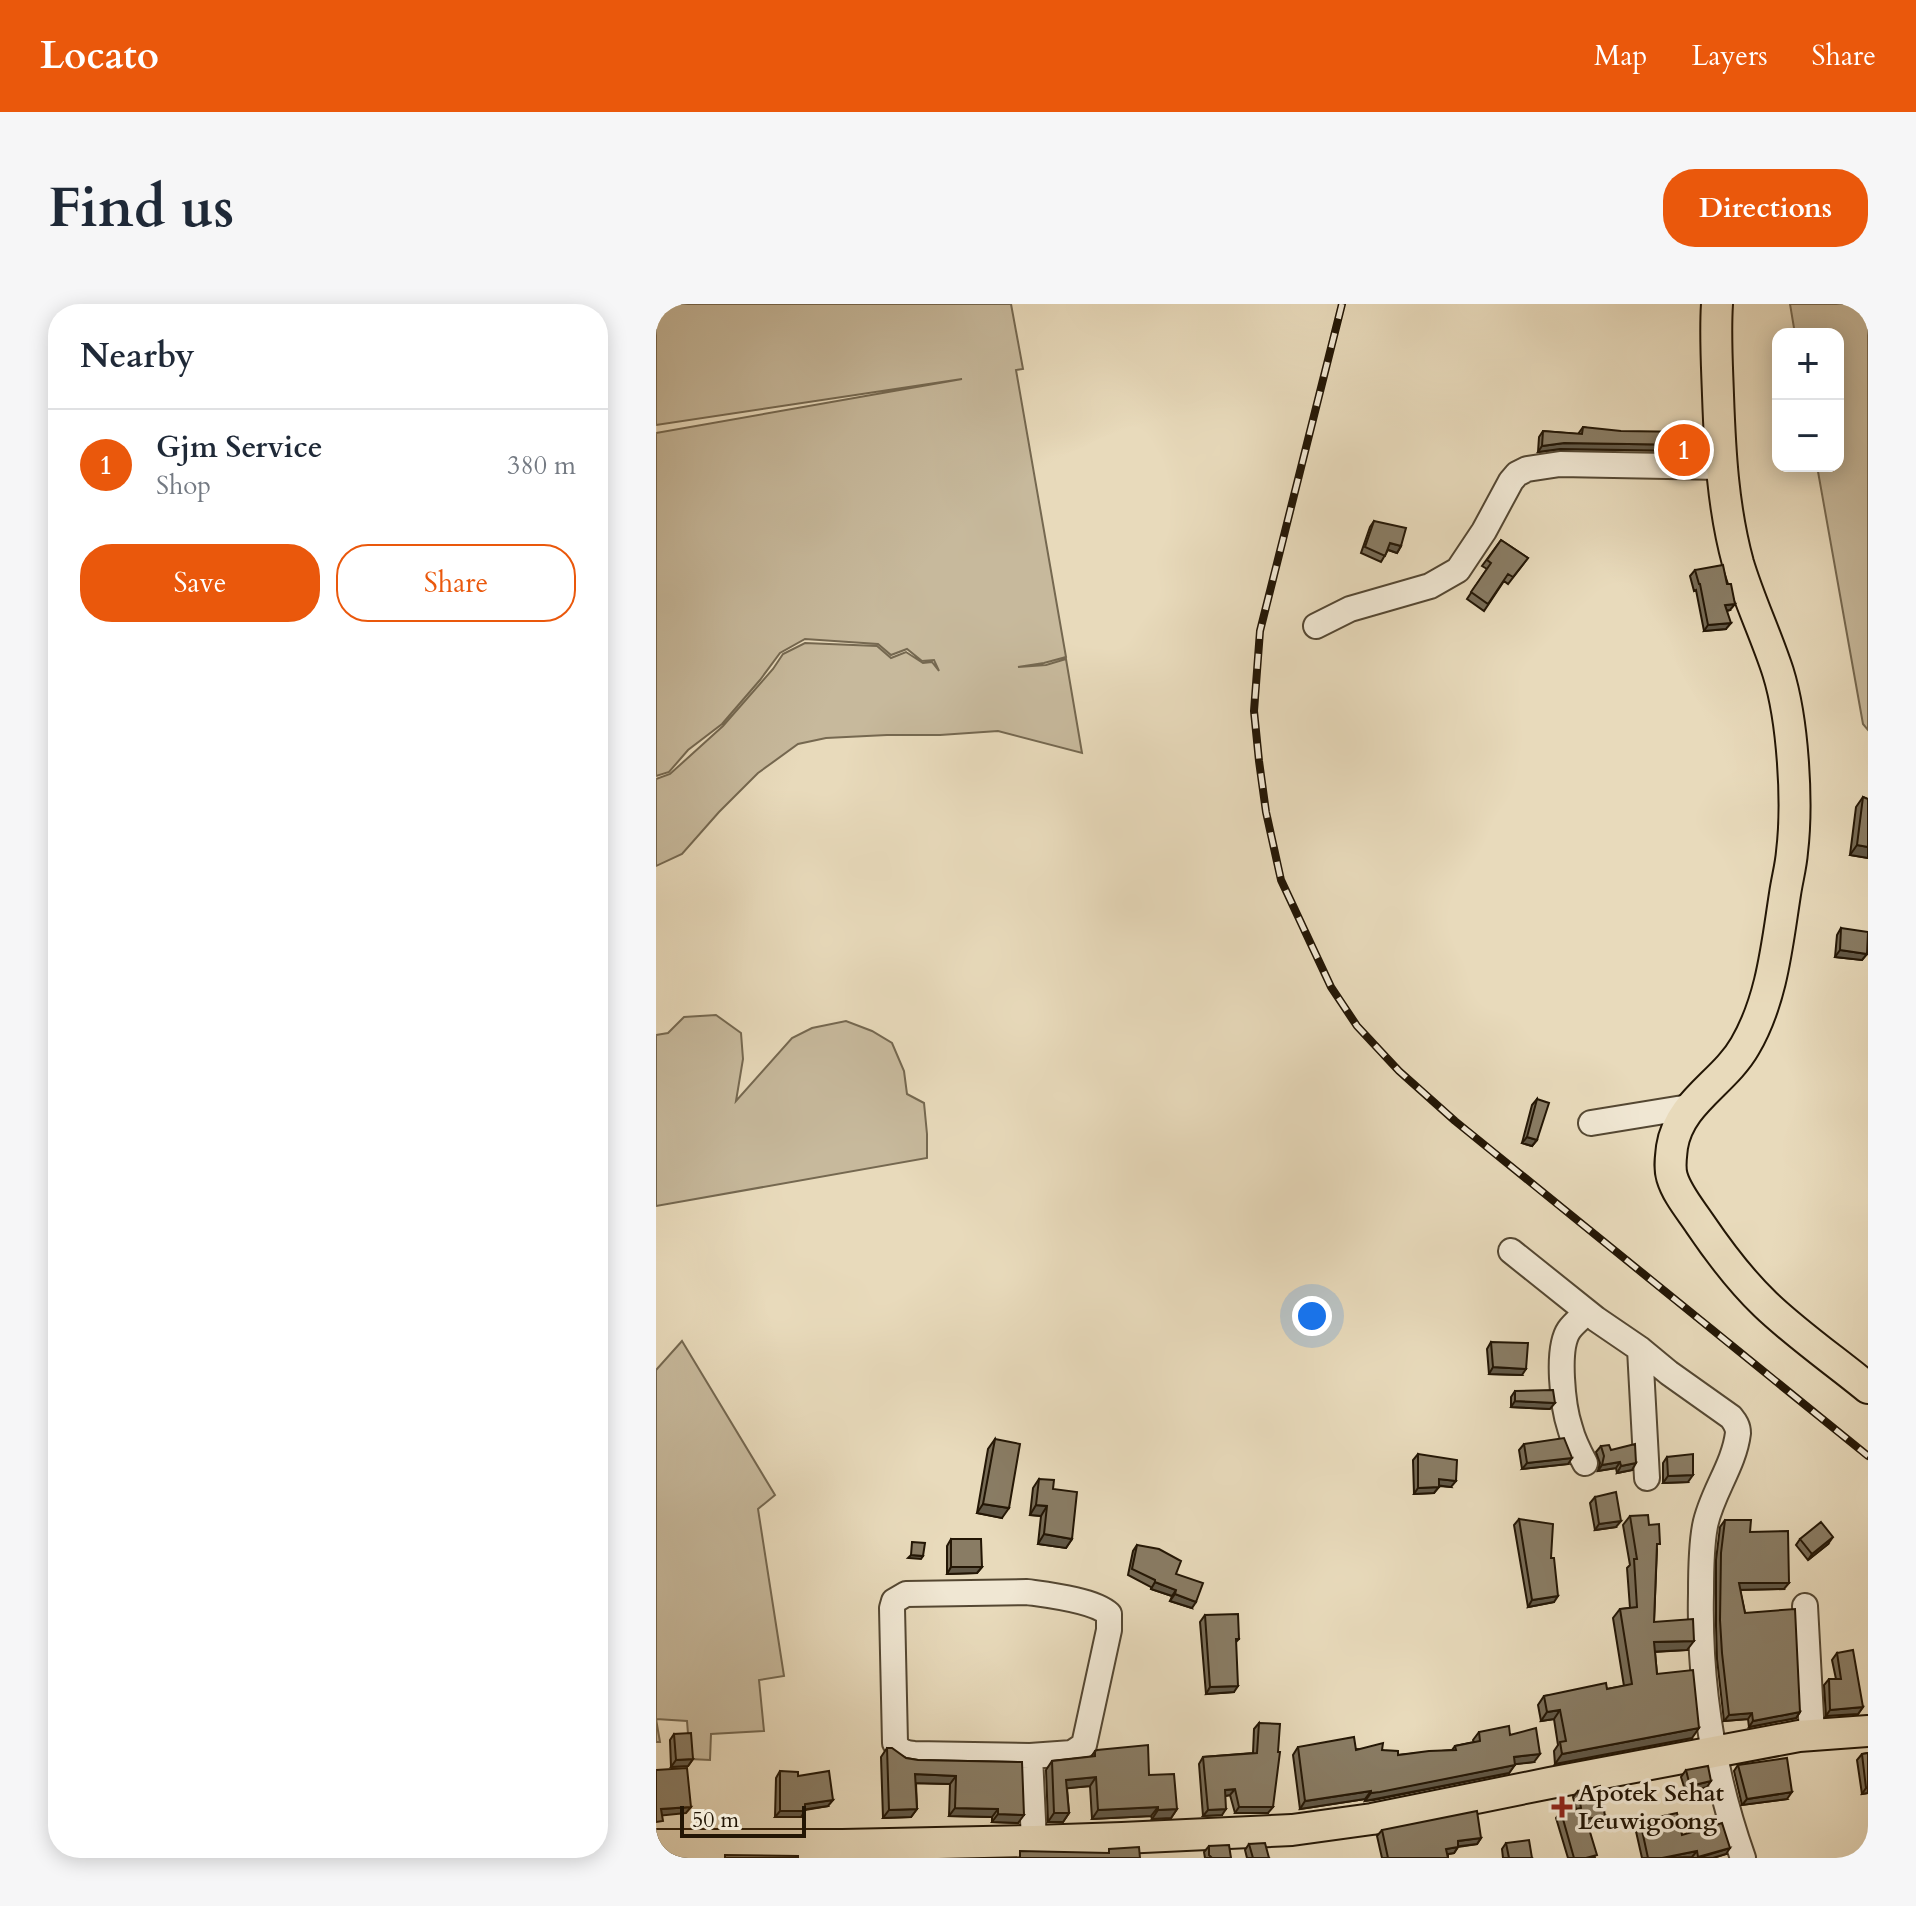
<!DOCTYPE html>
<html lang="en">
<head>
<meta charset="utf-8">
<style>
	:root { --surface:#fff; --page:#f6f6f7; --text:#1f2937; --muted:#747a83; --line:#e0e1e3; --accent:#ea580c }
	body { margin:0; font-family:Cardo,serif; background:var(--page); color:var(--text) }
	.controls { position:absolute; right:24px; top:24px; display:grid; overflow:hidden; border-radius:16px; box-shadow:0 4px 20px #0003 }
	.controls button { width:72px; height:72px; display:grid; place-items:center; padding:0; border:0; border-bottom:2px solid var(--line); background:var(--surface); color:var(--text); font:40px sans-serif }
	.scale { position:absolute; left:24px; bottom:20px; width:126px; box-sizing:border-box; padding-left:8px; border:4px solid #231605; border-top:0; font-size:22px; line-height:28px; white-space:nowrap; color:#231605; -webkit-text-stroke:6px #f0e7d3; paint-order:stroke }
	.you { position:absolute; left:656px; top:1012px; width:28px; height:28px; margin:-20px; border:6px solid #fff; border-radius:50%; background:#1a73e8; box-shadow:0 0 0 12px #1a73e833 }
	.badge { display:grid; place-items:center; width:52px; height:52px; border-radius:50%; background:var(--accent); color:#fff; font-size:26px; font-weight:700 }
	.pin { position:absolute; translate:-50% -50%; border:4px solid #fff; box-shadow:0 2px 8px #0006 }
	.list { margin:0; padding:0; list-style:none }
	h2 { display:flex; justify-content:space-between; align-items:center; height:104px; margin:0; padding:0 32px; font-size:34px }
	h2 small { font-size:26px; font-weight:400; color:var(--muted) }
	.list li { display:grid; grid-template-columns:52px 1fr auto; gap:24px; align-items:center; box-sizing:border-box; height:112px; padding:0 32px; border-top:2px solid var(--line) }
	.list b { display:block; font-size:30px; white-space:nowrap }
	.list p { margin:0; font-size:26px; white-space:nowrap; color:var(--muted) }
	.list em { font-size:26px; font-style:normal; color:var(--muted) }
	.actions { display:flex; gap:16px; padding:24px 32px }
	.actions a { flex:1; padding:18px 0; border:2px solid var(--accent); border-radius:32px; text-align:center; font-size:28px; color:var(--accent) }
	.actions .main { background:var(--accent); color:#fff }
	.map { position:relative; flex:none; width:1212px; height:1554px; overflow:hidden; border-radius:32px }
	header { display:flex; align-items:center; gap:48px; box-sizing:border-box; height:112px; padding:0 40px; background:var(--accent); color:#fff }
	header strong { font-size:38px }
	nav { display:flex; gap:44px; margin-inline-start:auto; font-size:28px }
	.intro { display:flex; align-items:center; justify-content:space-between; box-sizing:border-box; height:192px; padding:0 48px }
	h1 { margin:0; font-size:56px }
	.button { padding:20px 36px; border-radius:32px; background:var(--accent); color:#fff; font-size:28px; font-weight:700 }
	main { display:flex; gap:48px; padding:0 48px }
	aside { flex:1; background:var(--surface); border-radius:32px; box-shadow:0 4px 20px #0003 }
	.map>svg:first-child { display:block }
	.green { fill:#c7b99c; stroke:#756850; stroke-width:2 }
	.lines { fill:none; stroke-linecap:round; stroke-linejoin:round }
	.minor-casing { stroke:#544732; stroke-width:28 }
	.major-casing { stroke:#231605; stroke-width:34 }
	.minor { stroke:#f0e7d3; stroke-width:24 }
	.major { stroke:#e8dabb; stroke-width:30 }
	.rail-casing { stroke:#231605; stroke-width:8 }
	.rail { stroke:#f0e7d3; stroke-width:5; stroke-dasharray:15; stroke-linecap:butt }
	.wall { fill:#766b56; stroke:#231605; stroke-width:2 }
	.shaded-wall { fill:#605746; stroke:#231605; stroke-width:2 }
	.building { fill:#897c64; stroke:#231605; stroke-width:2 }
	.poi-dot { fill:#8f2418; stroke:#f0e7d3; stroke-width:3 }
	.labels { text-anchor:middle; stroke-width:7; stroke-linejoin:round; paint-order:stroke }
	.poi-label { font-size:24px; font-weight:bold; fill:#231605; stroke:#f0e7d3; text-anchor:start }
</style>
</head>
<body>
<header>
<strong>Locato</strong>
<nav><a>Map</a><a>Layers</a><a>Share</a></nav>
</header>
<div class="intro"><h1>Find us</h1><a class="button">Directions</a></div>
<main>
<aside>
<h2>Nearby<small></small></h2>
<ul class="list">
<li><span class="badge">1</span><div><b>Gjm Service</b><p>Shop</p></div><em>380 m</em></li>
</ul>
<div class="actions"><a class="main">Save</a><a>Share</a></div>
</aside>
<div class="map">
<svg width="1212" height="1554" viewBox="0 0 1212 1554">
	<rect width="100%" height="100%" fill="#e8dabb"/>
	<filter id="stains"><feTurbulence type="fractalNoise" baseFrequency=".0025" numOctaves="4"/><feColorMatrix values="0 0 0 0 .2 0 0 0 0 .09 0 0 0 0 .02 0 0 0 .5 -.17"/></filter>
	<radialGradient id="worn" r=".72"><stop offset=".6" stop-color="#630" stop-opacity="0"/><stop offset="1" stop-color="#630" stop-opacity=".3"/></radialGradient>
	<path class="green" d="M0,0h355l12,65 -7,1 50,287 -22,6 -26,4 28,-2 20,-6 16,94 -84,-22 -58,4h-53l-61,3 -28,6 -40,29 -39,39 -37,42 -26,12v-87l14,-5 53,-48 50,-57 10,-15 22,-11 72,3 14,12 15,-6 17,11 9,-1 7,9 -5,-11 -12,1 -15,-12 -16,6 -13,-11 -73,-5 -25,14 -20,27 -38,44 -34,26 -19,22 -13,4v-343l306,-54 -306,46z
		M1134,0h78v426l-5,-6 -46,-258h21v-132h-43z
		M60,711l25,18 2,26 -7,42 56,-63 20,-10 34,-7 26,10 20,12 12,28 3,23 17,9 3,31v24l-271,48v-171l12,-2 16,-16z
		M26,1037l93,154 -17,14 26,167 -25,4 5,51 -53,3 -1,26 -20,-1 -3,-38 -31,-2 4,23h-4v-372z"/>
	<g class="lines">
		<defs>
			<path id="minor" d="M660,322l34,-17 80,-23 28,-16 26,-39 27,-50 6,-7 10,-5 33,-5 161,3
				M935,819l98,-16
				M855,947l85,68 44,30 29,24 62,44c4,5 7,9 7,16 -4,33 -27,61 -33,93 -4,21 -4,45 -4,67 -2,90 12,180 42,265
				M984,1045l7,129
				M929,1159c-6,-11 -12,-23 -15,-35 -7,-21 -14,-79 -1,-98 5,-7 12,-12 18,-18
				M371,1288c21,3 67,8 82,22v16l-25,115 -12,8 -42,3 -116,-2c-9,-1 -14,-2 -19,-11l-3,-135 2,-7 12,-7z
				M1149,1302l7,129
				M374,1452l4,85"/>
			<path id="major" d="M1061,0c-2,30 0,61 1,91 2,57 5,113 20,168 11,37 28,72 40,109 15,48 20,130 14,180 -1,14 -5,28 -7,42 -8,51 -13,106 -40,152 -21,37 -66,56 -73,101 -1,10 -3,20 0,30 5,17 18,32 28,47 19,28 40,56 65,80 30,29 70,57 103,84
				M0,1541h186l192,-4 88,-3 170,-8 80,-11 178,-36 249,-47 69,-5"/>
		</defs>
		<use href="#minor" class="minor-casing"/>
		<use href="#major" class="major-casing"/>
		<use href="#minor" class="minor"/>
		<use href="#major" class="major"/>
		<defs>
			<path id="rail" d="M686,0l-82,327 -6,80 5,50 7,51 15,68 50,107 26,39 42,45 56,50 413,335"/>
		</defs>
		<use href="#rail" class="rail-casing"/>
		<use href="#rail" class="rail"/>
	</g>
	<path class="wall" d="M927,123l104,24 -127,-2 -22,3 1,-15 4,-6 35,3z
		M718,217l27,25 -4,7 -9,-3 -7,12 -20,-9 9,-26z
		M845,236l27,18 -20,26 -4,-3 -20,30 -17,-12 20,-30 -5,-3z
		M1039,266l35,40 -3,1 -1,18 -22,2 -8,-41 -2,1 -4,-15z
		M1207,493l5,2v59l-18,-3 6,-48z
		M1185,624l26,26 -5,6 -27,-3 2,-22z
		M881,795v41l-5,6 -10,-3 10,-38z
		M835,1038l31,33 -33,-1 -2,-25z
		M859,1087l35,18 -39,-2v-10z
		M339,1135l7,79 -25,-5 11,-64z
		M868,1140l44,20 -46,5 -3,-19z
		M945,1142l10,4 21,20 -15,3 -1,-5 -18,3 2,-8 -4,-11z
		M762,1150l33,33 -12,-1 -5,7 -20,1 -1,-34z
		M1011,1153l21,25 -25,1v-20z
		M383,1175l33,60 -6,9 -28,-4 3,-28 -11,-1 3,-27z
		M939,1193l21,30 -21,3 -5,-27z
		M974,1212l19,9 8,24 -3,73 33,28 -32,2 2,22 35,64 -137,26 -1,-13 4,-6 -4,-26 -13,2 -3,-16 6,-9 63,-7 17,-3 -11,-68 7,-9 10,-1 -3,-40 3,-3 -7,-40z
		M863,1215l32,39 3,44 -26,5 -14,-82z
		M1069,1216l25,12 34,57 -44,1 5,23 55,99 -4,6 -47,9 -1,-8 -24,2 -7,-62 -1,-33v-66l4,-33z
		M295,1235l31,28 -5,6 -30,1v-28z
		M1144,1235l28,5 -20,16 -12,-15z
		M481,1241l39,29 16,34 -22,-7 2,-5 -21,-7v-2l-23,-12 5,-24z
		M549,1311l34,24 -3,3 -2,50 -28,2 -6,-72z
		M1181,1349l26,54 -5,7 -32,2 -2,-31 5,-6h7l-4,-19z
		M603,1419l9,90h-33l-5,-18 -5,1 -3,19 -19,1 -4,-52 4,-7 50,-4 1,-24z
		M823,1428l31,3 24,27 -19,2 -6,9 -135,27 -9,1v-2l-65,10 -7,-54 5,-8 84,3 16,5 54,-5 3,-4 19,-4 -1,-2z
		M18,1430l19,25 -5,7 -17,1 -1,-27z
		M231,1444l19,10 12,2 104,2 -4,61 -26,-1v-5l-43,-1 1,-32 -34,-1 1,26 -6,8 -28,1 -2,-61z
		M439,1447l54,24 28,34 -6,9 -19,1 -1,-3 -59,3 -2,-33 -23,2 2,25 -6,9h-15l-2,-52 6,-9 39,-4z
		M1212,1449v40l-6,1 -5,-34 5,-6z
		M1082,1461l49,34 -45,6 -8,-34z
		M1030,1466l21,17 -21,6 -5,-16z
		M124,1467l18,5 30,30 -23,4 -4,7h-26l1,-39z
		M922,1487l27,25 -4,6 -13,2 7,34h-27l-12,-40 5,-6 15,-3 -3,-12z
		M984,1517l42,14 44,19 -13,4h-71l-7,-31z
		M726,1526l99,8 -4,6 -19,3 -4,6 -6,1v4h-66l-5,-22z
		M850,1539l26,15h-29l-1,-9z
		M593,1540l20,14h-22l-2,-8z
		M553,1542l22,12h-26l-1,-6z"/>
	<path class="shaded-wall" d="M908,139l128,2 -5,6 -127,-2 -22,3 4,-6z
		M734,239l11,3 -4,7 -11,-4z
		M1079,300l-5,6 -9,1 4,-6z
		M1075,319l-5,6 -22,2 4,-6z
		M1201,541l11,2v11l-18,-3z
		M1184,646l27,4 -5,6 -27,-3z
		M871,833l10,3 -5,6 -10,-3z
		M837,1063l33,2 -4,6 -33,-1z
		M859,1097l40,2 -5,6 -39,-2z
		M916,1154l-4,6 -46,5 5,-6z
		M964,1158l-4,6 -18,3 4,-6z
		M980,1159l-4,7 -15,3 4,-7z
		M1037,1171l-5,7 -25,1 5,-7z
		M783,1175l17,2 -5,6 -16,-2z
		M783,1183l-5,6 -20,1 4,-6z
		M327,1200l26,4 -7,10 -25,-5z
		M380,1201l11,1 -6,10 -11,-1z
		M965,1217l-5,6 -21,3 4,-6z
		M388,1230l28,5 -6,9 -28,-4z
		M1177,1233l-5,7 -20,16 4,-6z
		M255,1251l12,1 -2,3 -13,-1z
		M295,1263h31l-5,6 -30,1z
		M499,1278l21,8 -4,6 -21,-7z
		M1083,1279h50l-5,6 -50,1z
		M519,1290l21,8 -4,6 -22,-7z
		M902,1292l-4,6 -26,5 4,-7z
		M1038,1337l-7,9 -40,2 7,-10z
		M582,1382l-4,6 -28,2 4,-7z
		M1207,1403l-5,7 -32,2 4,-6z
		M904,1406l-6,9 -13,2 6,-9z
		M1144,1408l-4,6 -47,9 4,-6z
		M1096,1409l-4,6 -24,2 5,-6z
		M1043,1424l-7,10 -137,26 7,-10z
		M884,1450l-6,8 -26,3 6,-8z
		M37,1455l-5,7 -17,1 5,-7z
		M859,1461l-6,8 -144,28 6,-8z
		M259,1470l41,2 -6,8 -41,-1z
		M440,1473l-6,9 -30,3 6,-9z
		M1055,1477l-4,6 -21,6 4,-7z
		M1212,1483v6l-6,1 4,-6z
		M579,1485l-5,6 -10,2 5,-7z
		M715,1487l-6,8 -65,10 5,-8z
		M1136,1488l-5,7 -45,6 5,-6z
		M177,1496l-5,6 -27,4 4,-6z
		M35,1503l-5,6 -29,3 4,-7z
		M502,1503l-7,9 -59,3 6,-9z
		M583,1503h34l-5,6h-33z
		M299,1504l43,1 -6,8 -43,-1z
		M261,1505l-6,8 -28,1 6,-8z
		M521,1505l-6,9 -19,1 6,-9z
		M570,1505l-4,6 -19,1 5,-6z
		M124,1507h25l-4,6h-26z
		M398,1509h15l-6,9h-15z
		M342,1510l26,1 -6,8 -26,-1z
		M949,1512l-4,6 -19,4 4,-7z
		M825,1534l-4,6 -24,3 5,-6z
		M802,1543l-4,6 -12,2 4,-6z
		M1074,1544l-4,6 -13,4h-15z
		M1041,1547l-5,6 -30,1z"/>
	<path class="building" d="M927,123l38,4 71,1v13l-128,-2 -22,3 1,-15 39,3z
		M718,217l32,7 -5,18 -11,-3 -5,13 -20,-9z
		M845,236l27,18 -15,19 -5,-3 -20,30 -17,-12 20,-29 -4,-3z
		M1067,261l4,19h4l4,20 -10,1 6,18 -23,2 -8,-41h-1l-4,-14z
		M1207,493l5,2v48l-11,-2z
		M1185,624l27,4 -1,22 -27,-4z
		M881,795l12,4 -12,37 -10,-3z
		M835,1038l37,1 -2,26 -33,-2z
		M897,1086l2,13 -40,-2v-10z
		M908,1134l8,20 -45,5 -3,-19z
		M339,1135l25,5 -11,64 -26,-4z
		M979,1140l1,19 -15,3 -1,-4 -18,3 2,-9 -3,-10 8,-1 2,5z
		M762,1150l39,6 -1,21 -17,-2v8l-21,1z
		M1037,1150v21l-25,1 -1,-19z
		M383,1175l15,1 -1,9 24,3 -5,47 -28,-5 3,-28 -11,-1z
		M960,1188l5,29 -22,3 -4,-27z
		M992,1211l1,10 10,-1 1,20h-3l-3,78 39,-3 1,22 -40,1 3,32 36,-4 6,58 -137,26 -2,-12 6,-1 -6,-31 -13,2 -3,-16 62,-13 1,6 25,-5 -12,-75 17,-2 -3,-48h3l-7,-43z
		M863,1215l34,5 -2,34h3l4,38 -26,4z
		M1069,1216h26l-1,12 38,-1 1,52h-50l6,30 50,-4 5,103 -47,9 -1,-8 -23,2 -7,-62 -2,-33 1,-67z
		M1165,1218l12,15 -21,17 -12,-15z
		M295,1235h30l1,28h-31z
		M256,1238l13,1 -2,13 -12,-1z
		M481,1241l22,4 22,12 -5,13 27,9 -7,19 -21,-8 1,-4 -21,-8v-2l-23,-11z
		M582,1310l1,25h-3l2,47 -28,1 -5,-72z
		M1197,1346l10,57 -33,3 -1,-31h12l-4,-26z
		M603,1419l21,1 -2,28h2l-7,55h-34l-4,-18 -10,1 1,19 -18,1 -5,-53 54,-4z
		M853,1422l1,9 26,-7 4,26 -26,3 1,8 -135,27 -9,1v-2l-66,10 -7,-54 56,-10 2,13 27,-7 -1,7 16,1v4l31,-4 27,-1 -1,-4 25,-5 -1,-9z
		M35,1429l2,26 -17,1 -2,-26z
		M492,1441l1,30 25,-1 3,35 -19,1v-3l-60,3 -2,-33 -30,3 3,33h-15l-2,-52 43,-5v-5l2,-1z
		M231,1444h5l14,10 12,2 104,2 2,53 -26,-1v-5l-43,-1 1,-32 -41,-2 2,35 -28,1z
		M1212,1449v34l-2,1 -4,-34z
		M1131,1454l5,34 -45,7 -9,-34z
		M1052,1462l3,15 -21,5 -4,-16z
		M31,1464l4,39 -30,2 2,12 -7,1v-52z
		M124,1467l18,1v4l31,-5 4,29 -28,4v7h-25z
		M944,1482l5,30 -19,3 11,36 -11,3h-12l-13,-46 20,-4 -3,-17z
		M821,1507l4,27 -23,3v6l-12,2 2,9h-60l-6,-28z
		M1021,1509l5,22 40,-12 8,25 -32,9 -1,-6 -35,7h-14l-8,-37z
		M873,1536l3,18h-23l-3,-15z
		M609,1539l4,15h-16l-4,-14z
		M573,1541l2,13h-19l-3,-3v-9z
		M483,1543l1,11h-120v-7l89,2v-4z
		M69,1551l73,1v2h-73z"/>
	<path class="poi-dot" d="M902 1491h8v8h8v8h-8v8h-8v-8h-8v-8h8z"/>
	<g class="labels">
		<g class="poi-label">
			<text x="922" y="1497">Apotek Sehat<tspan x="922" dy="28">Leuwigoong</tspan></text>
		</g>
	</g>
	<rect width="100%" height="100%" filter="url(#stains)"/>
	<rect width="100%" height="100%" fill="url(#worn)"/>
</svg>
<div class="controls">
<button>+</button>
<button>−</button>
</div>
<div class="scale">50 m</div>
<div class="you"></div>
<div class="pin badge" style="left:1028px;top:146px">1</div>
</div>
</main>
</body>
</html>
